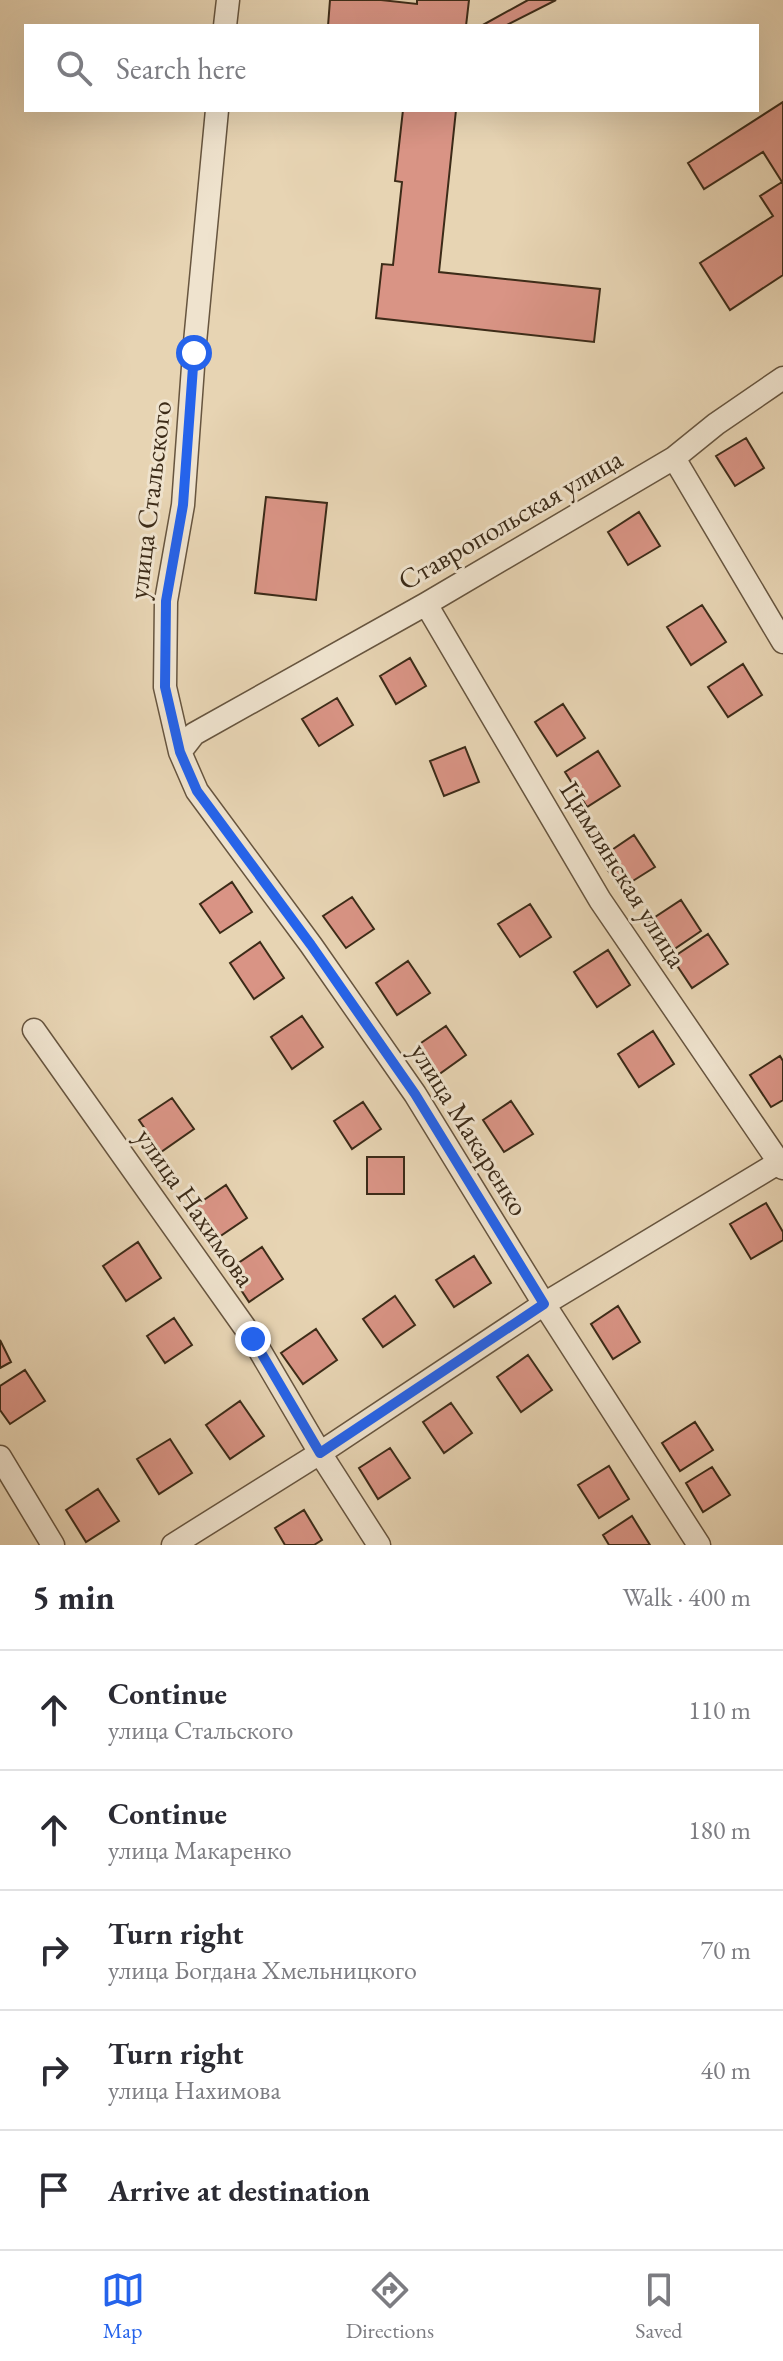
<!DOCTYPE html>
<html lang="en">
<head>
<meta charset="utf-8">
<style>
	:root { --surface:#fff; --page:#f7f7f7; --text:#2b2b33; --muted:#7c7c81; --line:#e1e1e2; --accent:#2563eb }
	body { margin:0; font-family:"EB Garamond",serif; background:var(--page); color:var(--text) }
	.stop { position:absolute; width:24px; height:24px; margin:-18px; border:6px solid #2563eb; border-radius:50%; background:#fff }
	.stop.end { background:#2563eb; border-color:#fff; box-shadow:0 2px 8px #0008 }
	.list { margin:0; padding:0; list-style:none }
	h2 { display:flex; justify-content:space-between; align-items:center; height:104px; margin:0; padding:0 32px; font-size:34px }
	h2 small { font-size:26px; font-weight:400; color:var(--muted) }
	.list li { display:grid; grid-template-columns:52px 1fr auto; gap:24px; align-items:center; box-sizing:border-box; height:120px; padding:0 32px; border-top:2px solid var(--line) }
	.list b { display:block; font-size:30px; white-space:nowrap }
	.list p { margin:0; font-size:26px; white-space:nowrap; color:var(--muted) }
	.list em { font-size:26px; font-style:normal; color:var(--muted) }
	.icon { flex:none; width:44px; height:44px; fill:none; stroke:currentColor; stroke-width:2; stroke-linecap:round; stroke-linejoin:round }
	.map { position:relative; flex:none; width:783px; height:1545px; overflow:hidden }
	.search { position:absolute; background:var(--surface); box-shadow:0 8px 32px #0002; left:24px; right:24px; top:24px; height:88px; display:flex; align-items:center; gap:20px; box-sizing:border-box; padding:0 28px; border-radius:0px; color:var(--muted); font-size:30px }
	.sheet { height:704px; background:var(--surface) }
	nav { display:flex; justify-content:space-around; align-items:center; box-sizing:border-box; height:112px; border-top:2px solid var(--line); background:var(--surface); font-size:22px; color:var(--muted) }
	nav a { display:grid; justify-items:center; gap:4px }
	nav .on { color:var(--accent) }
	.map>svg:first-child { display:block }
	.building { fill:#d99485; stroke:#3c2b18; stroke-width:2 }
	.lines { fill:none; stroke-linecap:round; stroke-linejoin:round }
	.street-casing { stroke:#67553f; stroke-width:25 }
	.street { stroke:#efe3ce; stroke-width:22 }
	.route { stroke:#2563eb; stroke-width:10 }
	.labels { text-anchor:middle; stroke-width:6; stroke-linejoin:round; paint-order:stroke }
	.street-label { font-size:28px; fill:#3c2b18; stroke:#efe3ce }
</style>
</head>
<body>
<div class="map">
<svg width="783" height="1545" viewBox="0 0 783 1545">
	<rect width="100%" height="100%" fill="#e7d4b3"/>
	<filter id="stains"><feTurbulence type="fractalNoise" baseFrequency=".0025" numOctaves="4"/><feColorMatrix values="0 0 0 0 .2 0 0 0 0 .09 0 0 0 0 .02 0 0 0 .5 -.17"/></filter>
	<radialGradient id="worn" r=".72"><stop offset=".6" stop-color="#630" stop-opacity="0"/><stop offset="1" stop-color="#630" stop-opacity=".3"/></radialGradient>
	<path class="building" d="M330,0h51l36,4v-4h52l-3,26h-138z
		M528,0h28l-51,26h-24z
		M783,102v173l-53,35 -30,-47 73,-47 -13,-20 22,-14 -19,-30 -59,37 -16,-26z
		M403,110h53l-17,162 161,17 -6,53 -218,-24 6,-54 11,1 9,-83 -7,-1z
		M746,438l18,30 -29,18 -19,-30z
		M266,497l61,6 -11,97 -61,-7z
		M639,512l21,34 -32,19 -20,-33z
		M702,605l24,37 -35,23 -24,-38z
		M410,658l16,28 -30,18 -16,-28z
		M743,664l19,31 -34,22 -20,-30z
		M337,698l16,27 -34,21 -17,-27z
		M563,704l22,34 -28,18 -22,-34z
		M465,747l14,35 -35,14 -14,-35z
		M598,751l22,35 -33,21 -22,-35z
		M634,835l21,32 -35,22 -20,-31z
		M232,882l20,30 -32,21 -20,-29z
		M352,897l22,32 -28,19 -23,-32z
		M681,900l20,31 -34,23 -21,-31z
		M530,904l21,33 -31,20 -22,-33z
		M708,934l20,30 -36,24 -20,-30z
		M260,942l24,36 -30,21 -24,-36z
		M608,950l22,35 -33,22 -23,-35z
		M408,961l22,32 -33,22 -21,-32z
		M302,1016l21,31 -31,22 -21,-32z
		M446,1026l20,29 -28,20 -20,-30z
		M653,1031l21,33 -35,23 -21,-33z
		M780,1056l3,5v39l-12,7 -21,-32z
		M172,1098l22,31 -33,23 -22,-32z
		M511,1101l22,33 -29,18 -21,-32z
		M363,1102l18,27 -29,20 -18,-28z
		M367,1157h37v37h-37z
		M226,1185l21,33 -31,21 -21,-33z
		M766,1203l17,29v8l-32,19 -21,-35z
		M138,1242l23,36 -35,23 -23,-35z
		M262,1247l21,32 -34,23 -21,-32z
		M474,1256l17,27 -37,24 -18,-27z
		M395,1296l20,29 -32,22 -20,-28z
		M618,1306l22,36 -27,17 -22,-35z
		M174,1318l18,27 -27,18 -18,-27z
		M316,1329l21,31 -34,24 -22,-31z
		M0,1340l11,22 -11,6z
		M528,1355l24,35 -31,22 -24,-35z
		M25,1370l20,31 -35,23 -10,-14v-24z
		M240,1401l24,35 -34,23 -24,-34z
		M451,1403l21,30 -28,20 -21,-31z
		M695,1422l18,28 -33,21 -18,-28z
		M170,1439l22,34 -33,21 -22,-35z
		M390,1448l20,30 -32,21 -19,-31z
		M609,1466l20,33 -30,19 -21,-33z
		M712,1467l18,28 -27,17 -17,-29z
		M98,1489l21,32 -33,21 -20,-32z
		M304,1510l18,30 -8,5h-29l-10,-17z
		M632,1516l18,29h-41l-6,-10z"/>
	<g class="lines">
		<defs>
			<path id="street" d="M225,26l3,-26
				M217,110l-23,243 -11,152 -17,96 -1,86 15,65 17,39 114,154 104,149 129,210 155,241
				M674,458l109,184
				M426,604l174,296 183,268
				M180,752l14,-18 232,-130 248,-146 42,-34 67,-46
				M34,1030l219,309 67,114 59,92
				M0,1457l53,88
				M173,1545l147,-92 224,-149 239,-144"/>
		</defs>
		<use href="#street" class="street-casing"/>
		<use href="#street" class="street"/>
	</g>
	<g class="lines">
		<path class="route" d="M194,353l-11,152 -17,96 -1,86 15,65 17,39 114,154 104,149 129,210 -224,149 -67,-114"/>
	</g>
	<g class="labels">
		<g class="street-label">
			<text transform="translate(149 500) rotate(-83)" y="10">улица Стальского</text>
			<text transform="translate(510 519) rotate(-30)" y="10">Ставропольская улица</text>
			<text transform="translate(624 874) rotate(58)" y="10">Цимлянская улица</text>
			<text transform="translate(470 1129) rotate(58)" y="10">улица Макаренко</text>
			<text transform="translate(196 1207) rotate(55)" y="10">улица Нахимова</text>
		</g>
	</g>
	<rect width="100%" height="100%" filter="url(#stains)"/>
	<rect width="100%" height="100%" fill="url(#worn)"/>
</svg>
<div class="stop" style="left:194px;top:353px"></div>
<div class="stop end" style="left:253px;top:1339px"></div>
<div class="search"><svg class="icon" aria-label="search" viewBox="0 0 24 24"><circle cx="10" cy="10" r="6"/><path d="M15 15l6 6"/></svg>Search here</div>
</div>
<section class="sheet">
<h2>5 min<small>Walk · 400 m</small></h2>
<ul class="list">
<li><svg class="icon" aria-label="ahead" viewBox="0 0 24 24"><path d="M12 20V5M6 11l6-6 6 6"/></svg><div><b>Continue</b><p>улица Стальского</p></div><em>110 m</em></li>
<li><svg class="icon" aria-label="ahead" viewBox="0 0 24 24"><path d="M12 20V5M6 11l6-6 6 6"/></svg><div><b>Continue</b><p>улица Макаренко</p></div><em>180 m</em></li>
<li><svg class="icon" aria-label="right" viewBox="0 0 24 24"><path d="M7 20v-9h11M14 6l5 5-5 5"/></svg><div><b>Turn right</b><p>улица Богдана Хмельницкого</p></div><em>70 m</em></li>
<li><svg class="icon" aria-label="right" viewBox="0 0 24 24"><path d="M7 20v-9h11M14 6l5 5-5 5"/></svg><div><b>Turn right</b><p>улица Нахимова</p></div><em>40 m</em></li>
<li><svg class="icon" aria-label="arrive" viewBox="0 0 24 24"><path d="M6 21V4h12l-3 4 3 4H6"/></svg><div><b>Arrive at destination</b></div></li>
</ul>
</section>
<nav>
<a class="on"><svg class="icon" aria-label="map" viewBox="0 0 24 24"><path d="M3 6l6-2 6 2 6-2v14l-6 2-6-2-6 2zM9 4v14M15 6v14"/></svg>Map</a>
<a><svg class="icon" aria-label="directions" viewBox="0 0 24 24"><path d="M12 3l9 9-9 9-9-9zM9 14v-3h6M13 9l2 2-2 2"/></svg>Directions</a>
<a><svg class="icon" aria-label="saved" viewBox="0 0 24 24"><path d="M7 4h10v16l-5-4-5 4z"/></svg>Saved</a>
</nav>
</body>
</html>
